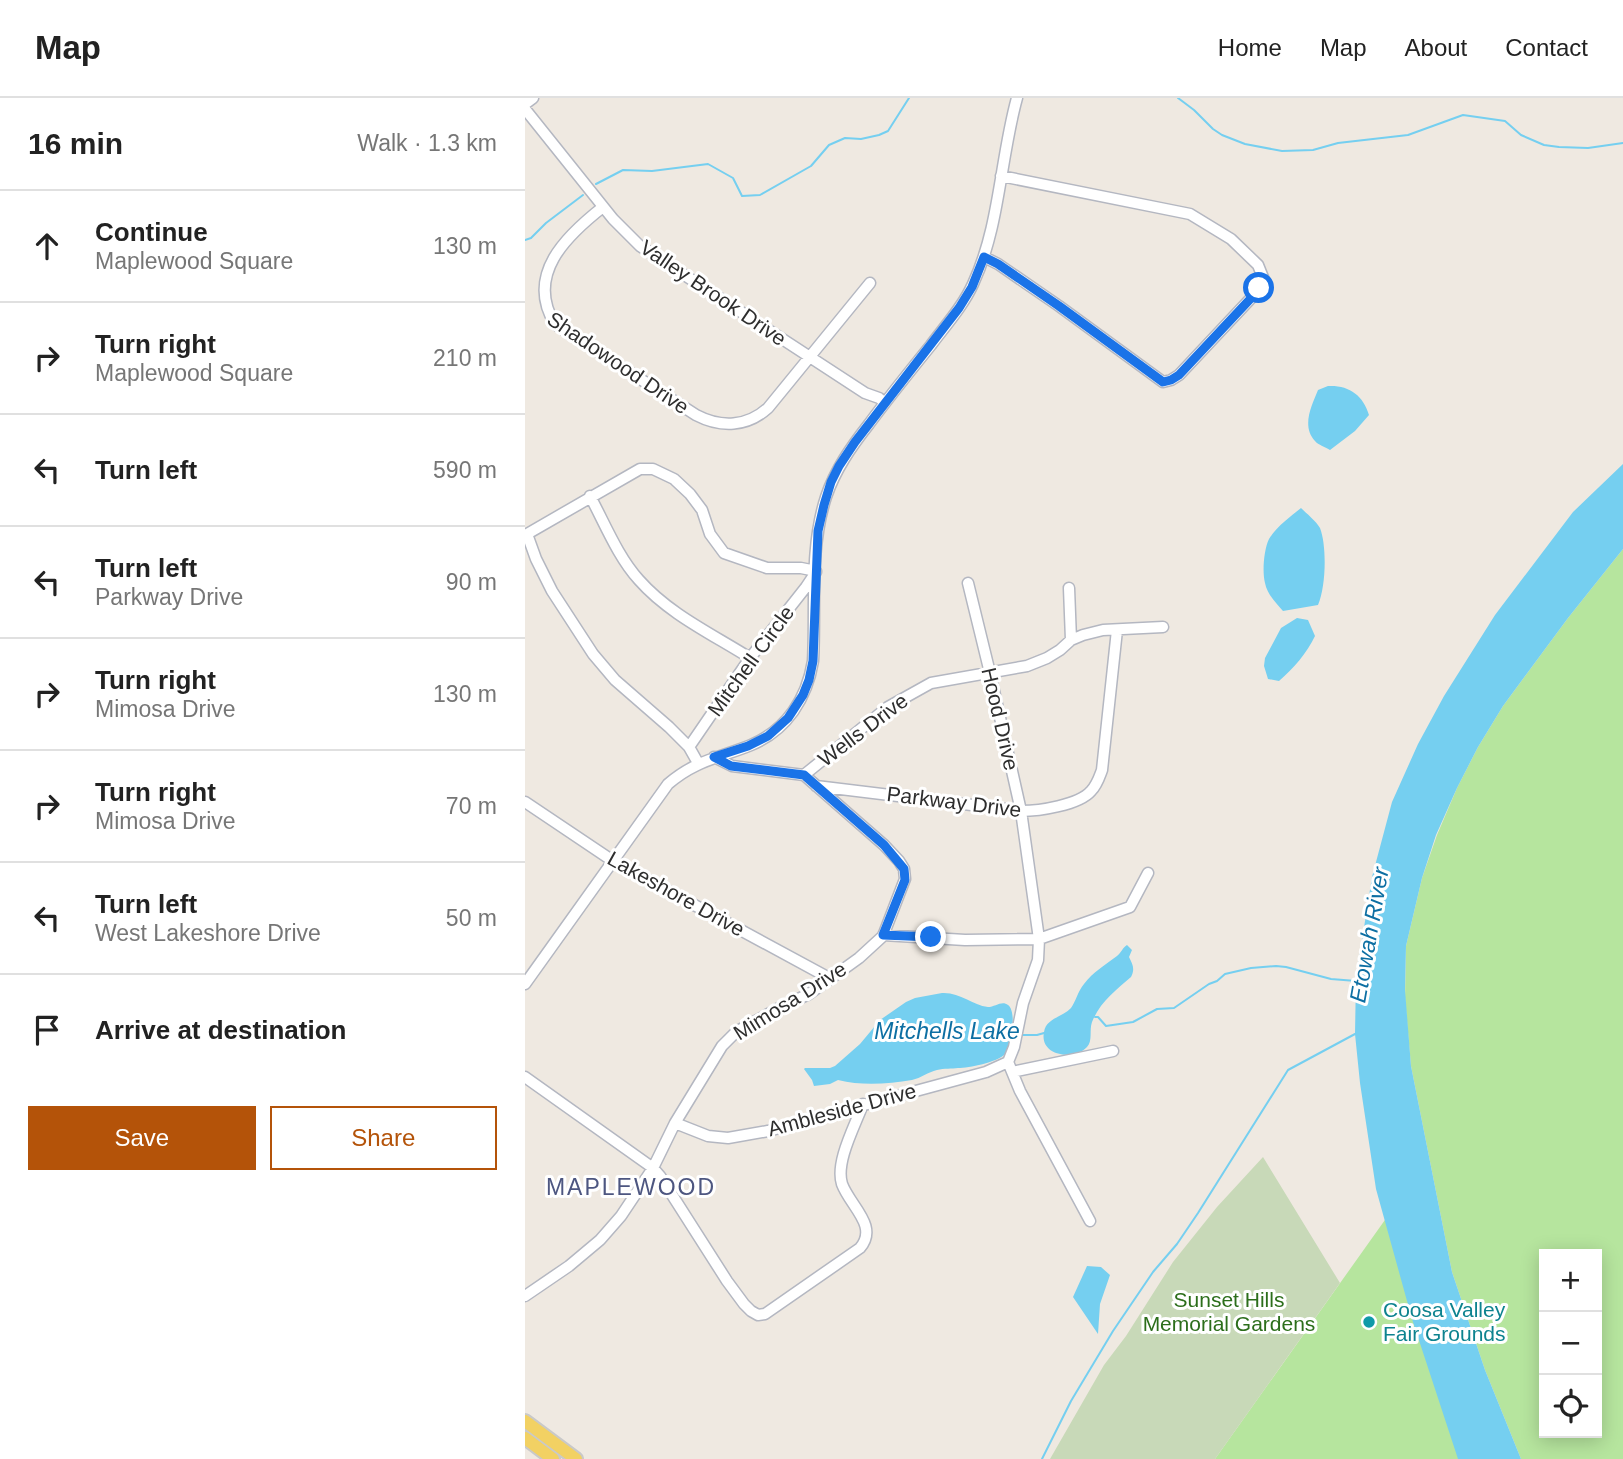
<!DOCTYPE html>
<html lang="en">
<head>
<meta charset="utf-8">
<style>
	:root { --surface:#fff; --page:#f6f6f6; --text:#222; --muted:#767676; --line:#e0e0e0; --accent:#b45309 }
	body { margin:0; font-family:Helvetica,sans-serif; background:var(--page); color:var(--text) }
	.controls { position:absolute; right:21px; bottom:21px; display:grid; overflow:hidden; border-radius:0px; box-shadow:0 4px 18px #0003 }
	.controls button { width:63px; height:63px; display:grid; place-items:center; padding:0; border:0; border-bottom:2px solid var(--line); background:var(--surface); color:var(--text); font:35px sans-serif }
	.stop { position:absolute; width:21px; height:21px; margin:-16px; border:5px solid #1a73e8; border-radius:50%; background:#fff }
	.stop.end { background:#1a73e8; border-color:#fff; box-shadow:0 2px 7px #0008 }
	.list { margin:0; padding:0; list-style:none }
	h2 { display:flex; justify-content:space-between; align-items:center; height:91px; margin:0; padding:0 28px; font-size:30px }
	h2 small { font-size:23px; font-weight:400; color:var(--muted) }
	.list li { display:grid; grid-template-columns:46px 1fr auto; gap:21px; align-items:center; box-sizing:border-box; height:112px; padding:0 28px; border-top:2px solid var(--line) }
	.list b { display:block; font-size:26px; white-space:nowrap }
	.list p { margin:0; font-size:23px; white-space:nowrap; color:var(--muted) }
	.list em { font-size:23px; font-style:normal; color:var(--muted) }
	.actions { display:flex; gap:14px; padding:21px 28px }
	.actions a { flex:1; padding:16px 0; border:2px solid var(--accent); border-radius:0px; text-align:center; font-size:24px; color:var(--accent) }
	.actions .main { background:var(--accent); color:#fff }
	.icon { flex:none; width:38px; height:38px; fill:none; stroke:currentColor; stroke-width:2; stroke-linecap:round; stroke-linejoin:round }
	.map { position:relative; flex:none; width:1098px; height:1361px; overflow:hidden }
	header { display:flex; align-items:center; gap:42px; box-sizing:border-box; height:98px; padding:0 35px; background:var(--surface); border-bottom:2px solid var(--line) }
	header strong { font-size:33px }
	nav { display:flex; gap:38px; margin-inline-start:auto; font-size:24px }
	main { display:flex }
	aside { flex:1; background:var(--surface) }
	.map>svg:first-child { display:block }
	.green { fill:#b6e59e; fill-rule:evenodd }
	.cemetery { fill:#c8d9b8 }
	.water { fill:#75cff0 }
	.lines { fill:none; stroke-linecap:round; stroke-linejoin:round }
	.stream { stroke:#75cff0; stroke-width:2 }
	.minor-casing { stroke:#b4b7c1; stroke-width:13 }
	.major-casing { stroke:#c9c9c9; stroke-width:16 }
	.minor { stroke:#fff; stroke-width:10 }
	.major { stroke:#f2d163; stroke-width:12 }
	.route { stroke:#1a73e8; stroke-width:9 }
	.culture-dot { fill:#0f9aa8; stroke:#fff; stroke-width:2.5 }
	.labels { text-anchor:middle; stroke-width:6; stroke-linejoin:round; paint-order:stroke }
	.street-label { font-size:21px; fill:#2e2e2e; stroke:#fff }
	.park-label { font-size:21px; fill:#2c6e1b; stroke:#fff }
	.culture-label { font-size:21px; fill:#0d838f; stroke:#fff; text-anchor:start }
	.water-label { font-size:23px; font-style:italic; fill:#0d6fa3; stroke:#fff }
	.neighbourhood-label { font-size:23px; letter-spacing:2px; fill:#4d5680; stroke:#fff }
</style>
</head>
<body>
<header>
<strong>Map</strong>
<nav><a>Home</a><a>Map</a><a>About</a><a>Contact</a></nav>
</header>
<main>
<aside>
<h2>16 min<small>Walk · 1.3 km</small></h2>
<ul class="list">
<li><svg class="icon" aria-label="ahead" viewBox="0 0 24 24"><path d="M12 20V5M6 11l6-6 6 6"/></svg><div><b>Continue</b><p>Maplewood Square</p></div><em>130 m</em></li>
<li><svg class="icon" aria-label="right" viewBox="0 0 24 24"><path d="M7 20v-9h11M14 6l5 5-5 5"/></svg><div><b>Turn right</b><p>Maplewood Square</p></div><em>210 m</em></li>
<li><svg class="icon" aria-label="left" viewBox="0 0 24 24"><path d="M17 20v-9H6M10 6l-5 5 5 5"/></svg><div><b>Turn left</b></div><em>590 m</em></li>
<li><svg class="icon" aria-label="left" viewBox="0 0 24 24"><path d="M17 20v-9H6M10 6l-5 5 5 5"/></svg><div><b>Turn left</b><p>Parkway Drive</p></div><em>90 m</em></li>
<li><svg class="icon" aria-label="right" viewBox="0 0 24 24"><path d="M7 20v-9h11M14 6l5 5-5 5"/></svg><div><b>Turn right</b><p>Mimosa Drive</p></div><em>130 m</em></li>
<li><svg class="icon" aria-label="right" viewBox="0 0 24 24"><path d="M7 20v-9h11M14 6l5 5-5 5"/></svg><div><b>Turn right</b><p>Mimosa Drive</p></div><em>70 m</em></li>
<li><svg class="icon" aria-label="left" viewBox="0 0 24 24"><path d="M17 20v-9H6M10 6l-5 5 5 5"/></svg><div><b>Turn left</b><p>West Lakeshore Drive</p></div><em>50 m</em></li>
<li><svg class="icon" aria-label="arrive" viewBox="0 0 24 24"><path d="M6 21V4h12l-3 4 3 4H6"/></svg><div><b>Arrive at destination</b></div></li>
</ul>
<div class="actions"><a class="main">Save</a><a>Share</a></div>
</aside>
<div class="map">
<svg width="1098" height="1361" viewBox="0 0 1098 1361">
	<rect width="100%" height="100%" fill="#efe9e1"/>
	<path class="green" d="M1098,451v910h-102l-36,-89 -33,-98 -41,-206 -6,-68 1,-52 16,-68 15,-43 20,-47 21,-41 25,-41 65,-88zM1019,1156h53v179h-53z
		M872,1105l81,256h-263z"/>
	<path class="cemetery" d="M738,1059l77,126 -125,176h-165l54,-94 22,-29 47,-74 44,-55z"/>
	<path class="water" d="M803,288c21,-1 35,9 41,29l-14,16 -25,19c-4,-3 -12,-5 -15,-9 -14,-15 -3,-36 3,-51z
		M1098,366v85l-55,69 -65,88 -25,41 -21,41 -21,47 -14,43 -16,68 -1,44 6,76 41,206 33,98 36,89h-63l-46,-140 -36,-130 -16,-106 -5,-49 1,-56 16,-101 20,-75 26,-58 26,-48 51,-81 78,-103z
		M776,410c6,6 15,13 19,20 7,18 6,59 -2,77l-35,6c-7,-8 -16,-17 -18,-28 -3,-11 -1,-34 4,-44 8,-13 21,-22 32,-31z
		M772,520l11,2 7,16c-8,17 -22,33 -36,45l-11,-2 -4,-13 1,-8 16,-30z
		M602,847l5,5 -3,7c4,8 6,12 2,20 -15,13 -31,25 -39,45 -3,8 1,19 -5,25 -13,14 -48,9 -43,-15 2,-14 19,-15 27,-24 5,-7 7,-17 13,-24 9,-12 21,-19 33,-28 5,-4 5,-8 10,-11z
		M417,895c18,-1 30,12 46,14 7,0 14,-7 20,-2 9,6 4,42 -4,50 -7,7 -35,13 -46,13 -6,1 -14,0 -21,2 -9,2 -16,8 -25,10 -24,4 -50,6 -74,0l-8,4 -16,2 -2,-6 -8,-11 1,-1h25l5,-2 25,-22 20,-24 26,-18 9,-4z
		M562,1168l14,1 9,8 -10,29 -2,30 -25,-37z"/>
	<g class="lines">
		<path class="stream" d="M653,0l16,12 19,19 9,6 23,9 37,7 31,-1 25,-7 70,-8 55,-20 42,6 16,14 23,10 15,2 29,1 35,-5
			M71,86l27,-14 29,1 56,-7 25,14 9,18 18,-1 51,-29 18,-21 16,-7 16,1 18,-4 9,-4 21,-33
			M0,142l6,-2 15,-15 37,-28
			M570,919h3l8,9 27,-4 24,-13 17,-1 35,-24 8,-3 8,-7 26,-6 25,-2 10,1 45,12 25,2 1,1
			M496,937h16l7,-2
			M517,1361l29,-58 42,-70 40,-59 24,-28 21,-31 90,-143 67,-36"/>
		<defs>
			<path id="minor" d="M0,6l8,-6
				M0,11l88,110 27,27 225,147 14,5 6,5
				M78,109c-37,29 -78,68 -48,117l141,91c25,13 51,12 72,-7l102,-125
				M459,159l14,7 61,42 104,76 8,-2 8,-5 75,-80 10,-15 -6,-15 -27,-26 -41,-25 -189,-38
				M65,398c15,28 28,61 49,84 30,34 73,54 111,78
				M2,436l113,-65h13l21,10 16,15 12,16 8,24 14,19 43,15h34l15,3
				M2,436l9,25 16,32 41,63 22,26 54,47 20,20 9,16
				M443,485l22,90 31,138 18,128 -1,21 -15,43 -9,44 -6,15
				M544,490l2,52
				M164,649l61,-89 56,-71 10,-15
				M189,659l18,9 72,9
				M279,677l84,-68 43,-24 96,-17 20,-8 13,-8 11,-10 12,-5 20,-5 60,-3
				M291,688l205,25c18,0 58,-6 70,-20 6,-6 8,-13 11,-21l15,-140
				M0,704l88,59 218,118
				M358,837l82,5 74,-1 91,-32 18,-34
				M0,886l143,-200c28,-24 51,-26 83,-39 36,-15 56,-47 62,-84 3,-54 -4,-112 13,-164 9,-27 25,-50 43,-73 20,-27 41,-53 62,-79 15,-20 32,-39 42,-61 27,-58 27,-125 44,-186
				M483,964l12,29 70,130
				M487,974l101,-21
				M0,979l128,91 7,8 67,105 17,23 7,7 7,4 7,-1 95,-66c19,-22 -10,-42 -18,-64 -7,-22 13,-58 21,-80
				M150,1025l33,13 20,2 40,-7 218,-59 22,-10
				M0,1198l44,-30 31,-26 21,-24 32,-48 22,-45 47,-77 14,-14 7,-4 38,-21 28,-13 50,-36 24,-22 22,-57 -1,-10 -5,-8 -15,-16 -80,-70"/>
			<path id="major" d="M0,1323l51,38
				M0,1340l28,21"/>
		</defs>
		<use href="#minor" class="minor-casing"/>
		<use href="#major" class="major-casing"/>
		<use href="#minor" class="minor"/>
		<use href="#major" class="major"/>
	</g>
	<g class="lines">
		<path class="route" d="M406,839l-48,-2 22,-55 -1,-11 -20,-24 -80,-70 -73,-9 -17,-9 34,-11 20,-10 20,-18 15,-23 6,-15 4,-19 5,-130 6,-26 7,-23 8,-16 16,-24 104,-134 13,-21 12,-30 14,7 61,42 104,76 8,-2 8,-5 75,-80 5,-7"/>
	</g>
	<circle class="culture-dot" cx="844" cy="1224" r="7"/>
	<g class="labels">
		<g class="street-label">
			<text transform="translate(188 195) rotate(34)" y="7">Valley Brook Drive</text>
			<text transform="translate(93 265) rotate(34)" y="7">Shadowood Drive</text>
			<text transform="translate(226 563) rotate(-54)" y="7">Mitchell Circle</text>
			<text transform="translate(475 621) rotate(77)" y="7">Hood Drive</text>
			<text transform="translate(338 632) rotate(-37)" y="7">Wells Drive</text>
			<text transform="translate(429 704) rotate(7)" y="7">Parkway Drive</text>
			<text transform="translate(151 796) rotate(29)" y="7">Lakeshore Drive</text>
			<text transform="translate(265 903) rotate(-32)" y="7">Mimosa Drive</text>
			<text transform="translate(317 1012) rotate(-15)" y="7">Ambleside Drive</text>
		</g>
		<g class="park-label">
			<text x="704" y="1209">Sunset Hills<tspan x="704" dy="24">Memorial Gardens</tspan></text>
		</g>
		<g class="culture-label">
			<text x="858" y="1219">Coosa Valley<tspan x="858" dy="24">Fair Grounds</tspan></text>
		</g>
		<g class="water-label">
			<text transform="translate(844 837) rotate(-80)" y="8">Etowah River</text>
			<text x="422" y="941">Mitchells Lake</text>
		</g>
		<g class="neighbourhood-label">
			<text x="106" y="1097">MAPLEWOOD</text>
		</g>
	</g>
</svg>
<div class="controls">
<button>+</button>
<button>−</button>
<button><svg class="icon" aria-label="locate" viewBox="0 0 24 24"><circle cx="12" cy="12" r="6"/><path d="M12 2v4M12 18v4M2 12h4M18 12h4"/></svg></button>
</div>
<div class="stop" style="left:734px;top:190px"></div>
<div class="stop end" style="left:406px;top:839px"></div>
</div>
</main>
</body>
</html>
